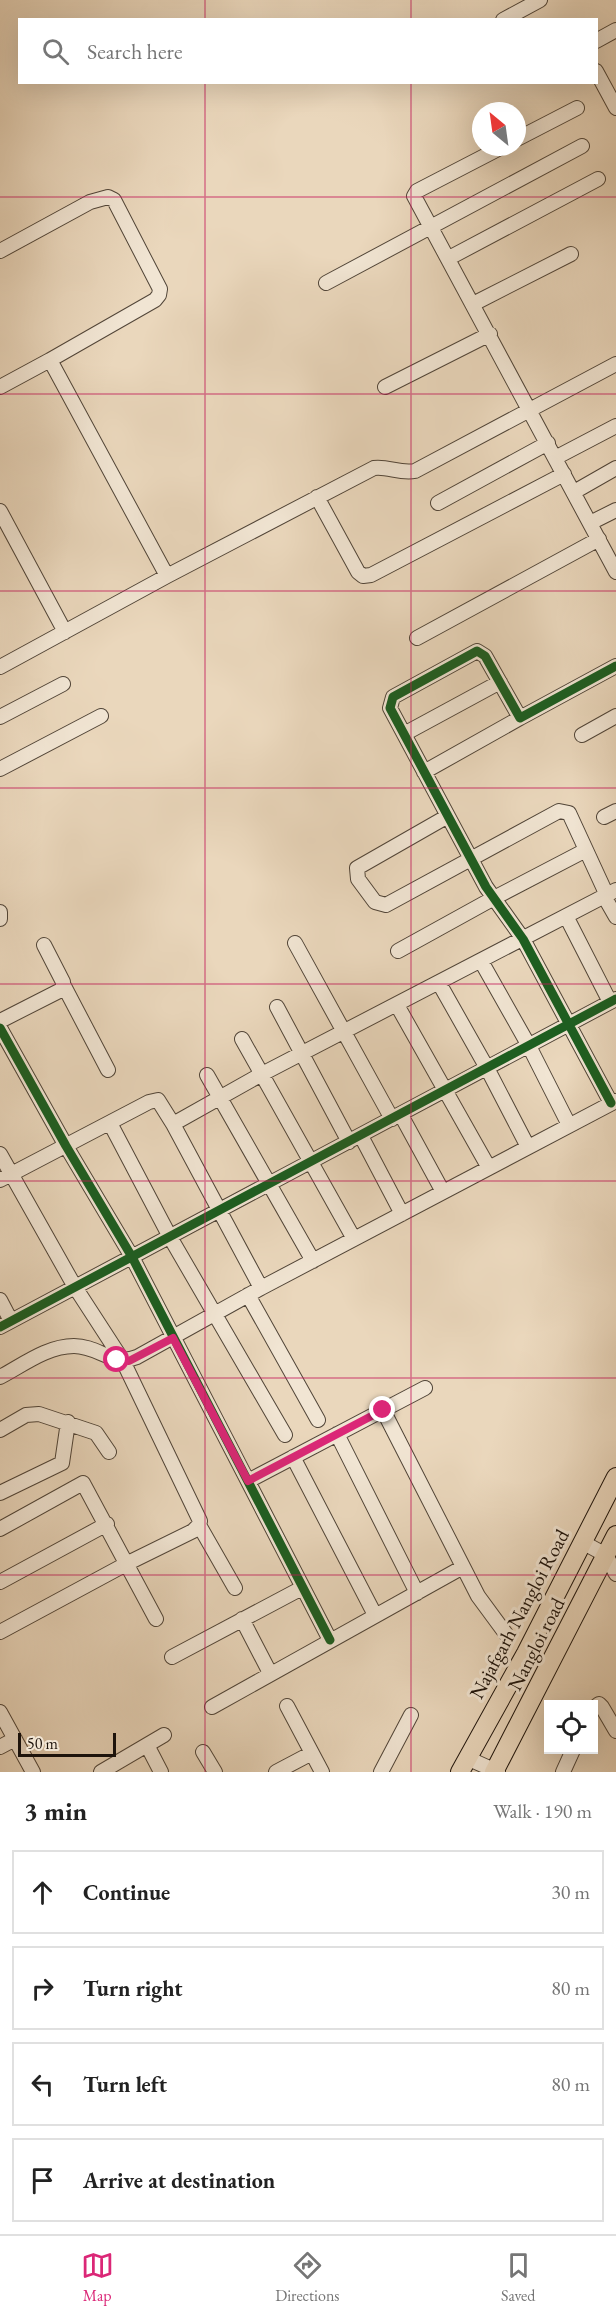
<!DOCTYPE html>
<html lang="en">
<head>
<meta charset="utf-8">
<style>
	:root { --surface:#fff; --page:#f6f6f6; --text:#222; --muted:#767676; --line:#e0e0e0; --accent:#db2777 }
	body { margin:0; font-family:"EB Garamond",serif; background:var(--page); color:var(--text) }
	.controls { position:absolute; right:18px; bottom:18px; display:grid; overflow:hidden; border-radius:0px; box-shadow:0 6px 24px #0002 }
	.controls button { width:54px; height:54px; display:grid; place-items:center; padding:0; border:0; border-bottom:2px solid var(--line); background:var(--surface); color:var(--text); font:30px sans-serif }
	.compass { position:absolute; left:472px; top:102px; width:54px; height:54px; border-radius:50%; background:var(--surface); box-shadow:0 6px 24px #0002; rotate:331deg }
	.scale { position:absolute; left:18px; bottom:15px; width:98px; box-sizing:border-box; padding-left:6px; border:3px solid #1e140c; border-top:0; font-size:16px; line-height:21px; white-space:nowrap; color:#1e140c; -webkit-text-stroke:4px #f1e5d3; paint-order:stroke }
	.stop { position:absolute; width:18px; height:18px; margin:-14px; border:4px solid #db2777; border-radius:50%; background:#fff }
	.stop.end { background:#db2777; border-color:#fff; box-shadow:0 2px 6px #0008 }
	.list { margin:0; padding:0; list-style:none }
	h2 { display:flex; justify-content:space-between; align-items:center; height:78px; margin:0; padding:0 24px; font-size:26px }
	h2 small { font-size:20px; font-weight:400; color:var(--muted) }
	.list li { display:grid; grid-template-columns:39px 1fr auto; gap:18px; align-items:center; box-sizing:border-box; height:84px; margin:0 12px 12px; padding:0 12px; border:2px solid var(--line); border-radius:0px }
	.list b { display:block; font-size:22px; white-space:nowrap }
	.list em { font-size:20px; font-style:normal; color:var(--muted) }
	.icon { flex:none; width:33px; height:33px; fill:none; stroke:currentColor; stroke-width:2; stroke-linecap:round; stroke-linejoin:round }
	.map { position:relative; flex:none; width:616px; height:1772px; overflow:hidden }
	.search { position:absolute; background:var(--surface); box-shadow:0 6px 24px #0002; left:18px; right:18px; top:18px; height:66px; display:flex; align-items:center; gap:15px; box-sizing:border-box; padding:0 21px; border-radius:0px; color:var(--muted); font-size:22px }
	.sheet { height:462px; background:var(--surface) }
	nav { display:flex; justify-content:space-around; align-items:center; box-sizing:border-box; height:84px; border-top:2px solid var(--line); background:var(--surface); font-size:16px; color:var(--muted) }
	nav a { display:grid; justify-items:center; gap:3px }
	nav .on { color:var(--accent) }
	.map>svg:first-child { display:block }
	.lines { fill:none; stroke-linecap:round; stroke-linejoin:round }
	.minor-casing { stroke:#514538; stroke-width:16 }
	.major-casing { stroke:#1e140c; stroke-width:20 }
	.minor { stroke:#f1e5d3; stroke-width:14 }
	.major { stroke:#ead7bc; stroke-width:18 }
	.cycleway-casing { stroke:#f1e5d3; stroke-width:13 }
	.cycleway { stroke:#1b5e20; stroke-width:9 }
	.route { stroke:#db2777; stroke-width:8 }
	.grid { fill:none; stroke:#c2185b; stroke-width:1.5; stroke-opacity:0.55 }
	.labels { text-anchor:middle; stroke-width:6; stroke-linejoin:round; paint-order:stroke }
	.street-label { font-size:20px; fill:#1e140c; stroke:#f1e5d3 }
</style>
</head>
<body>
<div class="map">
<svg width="616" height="1772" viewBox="0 0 616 1772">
	<rect width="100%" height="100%" fill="#ead7bc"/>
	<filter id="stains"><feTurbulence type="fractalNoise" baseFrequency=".00333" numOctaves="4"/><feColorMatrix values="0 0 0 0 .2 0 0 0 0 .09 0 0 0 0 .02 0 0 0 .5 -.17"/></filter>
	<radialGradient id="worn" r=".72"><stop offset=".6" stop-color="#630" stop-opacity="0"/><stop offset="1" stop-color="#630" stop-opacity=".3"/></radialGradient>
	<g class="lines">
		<defs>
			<path id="minor" d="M503,20l37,-20
				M596,41l20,-11
				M596,71l20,37
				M517,139l60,-31
				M502,147l-85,44 -3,5 202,376
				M0,251l90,-49 18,-5 6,3 46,89 -1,6 -4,5 -105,60
				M449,258l149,-79
				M326,283l256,-137
				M473,304l98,-50
				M0,387l50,-27 117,216
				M385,387l105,-53
				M555,458l61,-32
				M574,492l42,-24
				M317,497l41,75 5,4 8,-1 193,-101
				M438,503l110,-60
				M0,511l65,121
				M590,523l26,-13
				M417,638l182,-99
				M0,667l167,-91 207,-108c14,-2 26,6 41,3l201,-107
				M0,717l63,-33
				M404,734l96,-52
				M582,735l34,-19
				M0,769l101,-53
				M424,772l96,-54
				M448,816l-91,52 1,11 17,23 11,3 173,-94 10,2 35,76
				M604,817l12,-6
				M604,896l12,21
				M0,912v7
				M566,916l44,86
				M295,943l97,176
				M398,951l96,-53 92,-48
				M481,961l48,85 40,79
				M439,983l48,85 41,79
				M64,986l44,84
				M397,1005l92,163
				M277,1007l72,135
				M0,1021l63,-32v-7l-19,-37
				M0,1028l66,118 66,111 198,383
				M242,1039l112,200
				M207,1075l106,186
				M611,1103l-88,-164 -37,-52 -96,-179 3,-11 84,-46 8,5 35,62 96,-52
				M401,1115l42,77
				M110,1123l60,114 115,198
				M173,1124l89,-50 354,-184
				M361,1136l41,78
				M0,1154l75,133 48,74 77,160 -1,4 -6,6 -65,32 -128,69
				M0,1180l149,-78 9,-2 15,24 88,164
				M248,1295l70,125
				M0,1300l11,21
				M0,1327l616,-328
				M0,1377c23,-12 47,-31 74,-31 25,0 39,21 63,11l124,-69 355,-187
				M383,1410l95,186 28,38
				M0,1430l26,-15 13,-1 57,19 13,19
				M337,1434l80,159
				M293,1457l82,158
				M248,1481l177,-93
				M0,1493l62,-30 6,-41
				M199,1525l36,63
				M0,1529l83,-46 73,136
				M582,1542l24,13 10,19
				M0,1582l107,-58
				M242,1619l28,54
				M172,1657l130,-69
				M287,1706l35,66
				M212,1707l251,-140
				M594,1708l5,-4 3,3 14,24
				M0,1712l33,60
				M147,1745l14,27
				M0,1747l15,-8
				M203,1752l12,20
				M467,1758l31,14
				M101,1772l63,-37
				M276,1772l36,-19
				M381,1772l30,-57
				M563,1772l10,-22"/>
			<path id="major" d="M460,1772l66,-119 90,-176
				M494,1772l122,-237"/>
		</defs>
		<use href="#minor" class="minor-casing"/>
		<use href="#major" class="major-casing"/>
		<use href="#minor" class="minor"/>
		<use href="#major" class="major"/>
		<defs>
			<path id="cycleway" d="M0,1028l66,118 66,111 198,383
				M611,1103l-88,-164 -37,-52 -96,-179 3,-11 84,-46 8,5 35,62 96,-52
				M0,1327l616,-328"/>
		</defs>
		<use href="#cycleway" class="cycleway-casing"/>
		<use href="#cycleway" class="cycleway"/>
	</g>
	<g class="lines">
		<path class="route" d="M117,1360l12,1 44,-23 75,143 135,-71"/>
	</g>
	<path class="grid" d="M205,0v20M411,0v20M205,82v1690M411,82v1690M0,197h616M0,394h616M0,591h616M0,788h616M0,984h616M0,1181h616M0,1378h616M0,1575h616"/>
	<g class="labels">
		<g class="street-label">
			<text transform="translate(519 1614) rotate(-62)" y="7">Najafgarh Nangloi Road</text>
			<text transform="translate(536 1644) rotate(-63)" y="7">Nangloi road</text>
		</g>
	</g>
	<rect width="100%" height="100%" filter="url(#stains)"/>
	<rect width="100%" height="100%" fill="url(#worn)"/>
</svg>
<div class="controls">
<button><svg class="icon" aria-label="locate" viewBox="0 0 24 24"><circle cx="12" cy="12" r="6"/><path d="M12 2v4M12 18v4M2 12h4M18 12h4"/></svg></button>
</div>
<svg class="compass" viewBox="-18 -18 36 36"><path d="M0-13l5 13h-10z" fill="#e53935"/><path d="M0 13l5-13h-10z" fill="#767676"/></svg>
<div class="scale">50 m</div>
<div class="stop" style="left:117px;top:1360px"></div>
<div class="stop end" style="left:383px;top:1410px"></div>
<div class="search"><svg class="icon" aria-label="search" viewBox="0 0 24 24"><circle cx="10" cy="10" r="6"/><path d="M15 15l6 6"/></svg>Search here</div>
</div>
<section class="sheet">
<h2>3 min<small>Walk · 190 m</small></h2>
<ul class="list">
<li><svg class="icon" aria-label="ahead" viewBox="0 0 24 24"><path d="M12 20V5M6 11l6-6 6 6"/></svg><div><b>Continue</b></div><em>30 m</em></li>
<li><svg class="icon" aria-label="right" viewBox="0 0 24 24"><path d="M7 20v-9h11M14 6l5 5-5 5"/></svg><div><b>Turn right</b></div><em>80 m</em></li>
<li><svg class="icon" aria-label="left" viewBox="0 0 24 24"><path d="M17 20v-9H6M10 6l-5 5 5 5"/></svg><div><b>Turn left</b></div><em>80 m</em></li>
<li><svg class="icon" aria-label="arrive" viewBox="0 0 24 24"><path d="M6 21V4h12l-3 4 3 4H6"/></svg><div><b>Arrive at destination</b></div></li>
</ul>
</section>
<nav>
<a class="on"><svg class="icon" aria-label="map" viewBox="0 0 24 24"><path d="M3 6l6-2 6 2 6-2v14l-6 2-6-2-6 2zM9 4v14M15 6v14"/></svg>Map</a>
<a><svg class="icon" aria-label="directions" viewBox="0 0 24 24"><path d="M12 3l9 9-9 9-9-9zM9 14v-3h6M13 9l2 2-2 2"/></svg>Directions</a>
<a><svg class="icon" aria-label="saved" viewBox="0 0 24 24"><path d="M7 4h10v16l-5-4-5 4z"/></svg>Saved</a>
</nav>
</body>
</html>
